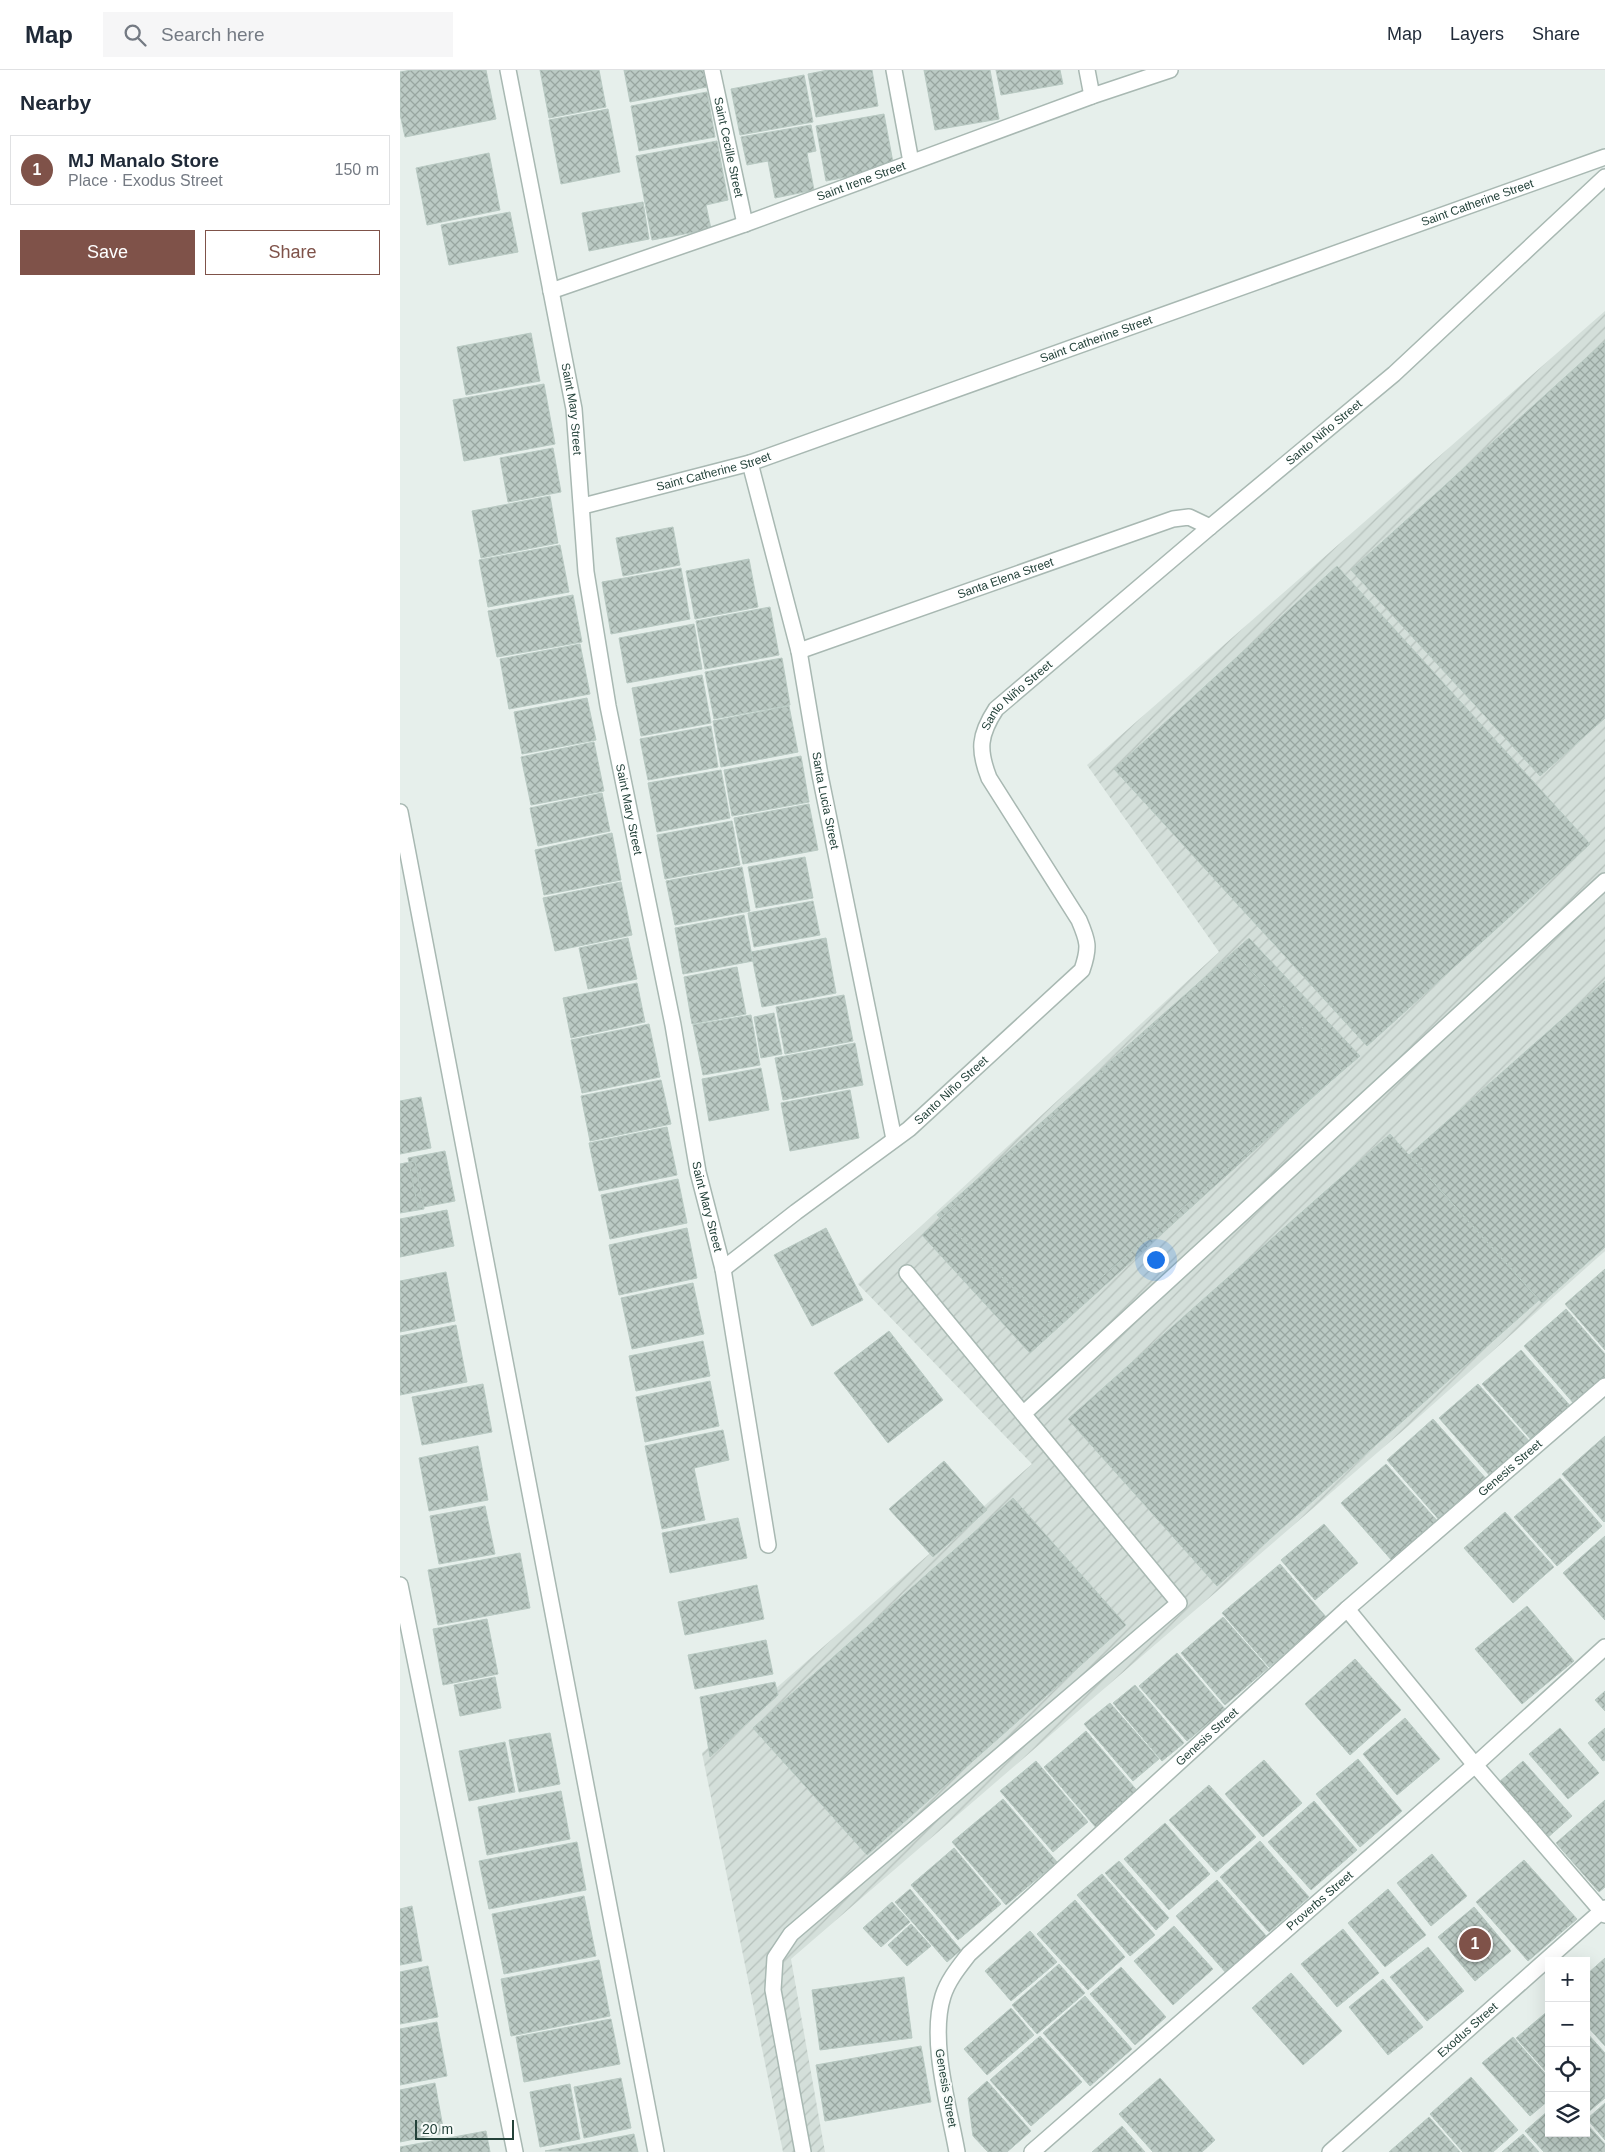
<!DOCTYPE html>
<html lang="en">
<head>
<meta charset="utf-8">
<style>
	:root { --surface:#fff; --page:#f6f6f7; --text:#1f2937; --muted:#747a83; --line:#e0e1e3; --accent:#7f5249 }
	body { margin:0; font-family:Arial,sans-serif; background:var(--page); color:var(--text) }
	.controls { position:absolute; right:15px; bottom:15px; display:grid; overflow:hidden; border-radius:0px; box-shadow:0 5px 20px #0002 }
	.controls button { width:45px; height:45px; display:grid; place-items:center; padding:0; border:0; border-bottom:1px solid var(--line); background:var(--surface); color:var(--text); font:25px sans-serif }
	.scale { position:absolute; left:15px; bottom:12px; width:99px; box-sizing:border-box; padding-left:5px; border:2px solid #24423a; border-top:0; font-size:14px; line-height:18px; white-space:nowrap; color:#24423a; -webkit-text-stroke:4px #f7fbf9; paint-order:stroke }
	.you { position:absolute; left:755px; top:1189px; width:18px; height:18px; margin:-12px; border:4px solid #fff; border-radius:50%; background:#1a73e8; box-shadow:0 0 0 8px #1a73e833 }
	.badge { display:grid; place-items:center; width:32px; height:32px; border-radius:50%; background:var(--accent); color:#fff; font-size:16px; font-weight:700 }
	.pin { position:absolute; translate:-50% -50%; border:2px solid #fff; box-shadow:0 1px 5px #0006 }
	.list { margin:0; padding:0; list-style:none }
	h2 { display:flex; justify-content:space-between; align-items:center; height:65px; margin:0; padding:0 20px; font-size:21px }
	h2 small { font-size:16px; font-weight:400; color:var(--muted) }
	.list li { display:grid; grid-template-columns:32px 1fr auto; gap:15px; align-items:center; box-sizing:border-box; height:70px; margin:0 10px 10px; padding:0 10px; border:1px solid var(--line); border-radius:0px }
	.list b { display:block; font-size:19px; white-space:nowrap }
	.list p { margin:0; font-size:16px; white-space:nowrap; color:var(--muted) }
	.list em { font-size:16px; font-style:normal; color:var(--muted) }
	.actions { display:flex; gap:10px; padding:15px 20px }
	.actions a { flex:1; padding:11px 0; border:1px solid var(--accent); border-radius:0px; text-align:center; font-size:18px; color:var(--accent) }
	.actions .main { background:var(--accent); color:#fff }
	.icon { flex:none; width:28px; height:28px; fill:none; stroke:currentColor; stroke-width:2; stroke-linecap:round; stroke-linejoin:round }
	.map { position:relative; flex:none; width:1205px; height:2082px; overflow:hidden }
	header { display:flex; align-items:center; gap:30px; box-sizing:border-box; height:70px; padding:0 25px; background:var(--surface); border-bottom:1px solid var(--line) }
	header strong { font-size:24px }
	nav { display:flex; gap:28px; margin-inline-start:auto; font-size:18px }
	.search { width:350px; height:45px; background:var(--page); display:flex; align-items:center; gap:12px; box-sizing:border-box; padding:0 18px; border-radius:0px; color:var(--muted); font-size:19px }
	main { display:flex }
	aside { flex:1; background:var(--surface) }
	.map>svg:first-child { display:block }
	.industrial { fill:url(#industrial-furrows) }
	.building { fill:url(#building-cross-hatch); stroke:#b8c9c2 }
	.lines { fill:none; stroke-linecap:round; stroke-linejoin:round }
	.service-casing { stroke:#a8b8b2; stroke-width:18 }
	.minor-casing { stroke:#a8b8b2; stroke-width:18 }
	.service { stroke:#fff; stroke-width:15 }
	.minor { stroke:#fff; stroke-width:15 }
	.labels { text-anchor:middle; stroke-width:4; stroke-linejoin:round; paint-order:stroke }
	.street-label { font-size:12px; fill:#24423a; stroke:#f7fbf9 }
</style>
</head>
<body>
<header>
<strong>Map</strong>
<div class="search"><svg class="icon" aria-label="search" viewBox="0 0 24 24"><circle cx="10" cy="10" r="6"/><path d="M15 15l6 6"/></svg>Search here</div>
<nav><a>Map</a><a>Layers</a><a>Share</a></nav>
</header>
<main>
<aside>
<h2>Nearby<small></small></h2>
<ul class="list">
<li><span class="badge">1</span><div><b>MJ Manalo Store</b><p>Place · Exodus Street</p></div><em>150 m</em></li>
</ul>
<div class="actions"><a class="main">Save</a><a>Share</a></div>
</aside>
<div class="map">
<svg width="1205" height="2082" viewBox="0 0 1205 2082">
	<defs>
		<pattern id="industrial-furrows" width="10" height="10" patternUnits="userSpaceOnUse" patternTransform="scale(1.25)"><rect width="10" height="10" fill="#d4dfda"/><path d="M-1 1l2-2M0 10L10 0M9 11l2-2" fill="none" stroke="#b6c1bc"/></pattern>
		<pattern id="building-cross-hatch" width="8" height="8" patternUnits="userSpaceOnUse" patternTransform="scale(1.25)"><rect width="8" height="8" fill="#bbcac4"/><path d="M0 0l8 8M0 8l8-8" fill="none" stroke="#98a6a0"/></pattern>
	</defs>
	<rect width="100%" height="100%" fill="#e6efeb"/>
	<path class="industrial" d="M1205,241v940l-184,164 -630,544 34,193h-42l-81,-399 330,-289 -174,-180 361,-332 -132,-187z"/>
	<path class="building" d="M12,0h74l10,49 -91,18 -5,-23v-42z
		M140,0h59l7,37 -57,11z
		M224,0h79l4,17 -77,15z
		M428,0h44l6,36 -62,11 -8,-43z
		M524,0h66l9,49 -64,11z
		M596,0h64l3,14 -62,11z
		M404,5l9,47 -73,13 -9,-46z
		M307,22l8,45 -76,14 -8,-45z
		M208,39l12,63 -59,12 -12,-64z
		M484,44l10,54 -68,13 -10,-55z
		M411,55l5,26 -9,2 7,37 -39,8 -7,-37 -21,4 -6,-28z
		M317,71l11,59 -22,5 5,24 -59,11 -16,-84z
		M89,83l11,57 -73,15 -11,-57z
		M243,132l6,37 -60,12 -7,-38z
		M110,142l8,40 -69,13 -8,-40z
		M131,263l9,48 -74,14 -9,-48z
		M1205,271v377l-65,58 -189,-206z
		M144,314l11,60 -91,17 -11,-61z
		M153,378l8,44 -53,10 -8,-44z
		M150,426l8,47 -77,15 -9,-47z
		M273,457l7,38 -57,11 -7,-38z
		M160,475l9,47 -81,15 -9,-47z
		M349,489l9,48 -63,12 -9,-48z
		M937,496l253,278 -223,202 -253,-277z
		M281,498l9,51 -79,15 -9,-52z
		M173,525l9,47 -85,15 -9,-46z
		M370,537l9,48 -74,14 -9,-48z
		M294,554l8,45 -75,14 -8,-45z
		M180,574l10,50 -81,15 -9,-50z
		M382,588l8,47 -76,14 -9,-47z
		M302,605l9,48 -70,13 -9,-48z
		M187,628l9,42 -74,14 -8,-42z
		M389,636l9,46 -77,15 -8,-46z
		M311,656l7,41 -70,13 -8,-41z
		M194,672l10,49 -73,14 -10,-48z
		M401,686l8,46 -77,14 -8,-46z
		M321,700l9,48 -73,14 -9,-49z
		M202,723l8,38 -72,15 -8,-38z
		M409,734l9,46 -75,14 -9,-46z
		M332,751l8,44 -75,14 -8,-44z
		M212,763l9,47 -77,15 -9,-45z
		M405,787l8,41 -57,10 -8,-41z
		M342,797l8,44 -75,14 -9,-44z
		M221,812l11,53 -77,16 -12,-53z
		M413,831l7,34 -66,12 -6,-34z
		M344,845l9,46 -70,13 -8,-46z
		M228,868l9,41 -49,10 -9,-41z
		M426,868l10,55 -74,14 -11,-55z
		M849,868l111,118 -311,266 -112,-107z
		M835,883l107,118 -312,282 -108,-118z
		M337,897l9,47 -54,10 -8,-47z
		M1205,911v266l-63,56 -133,-148z
		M237,913l8,39 -74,16 -8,-40z
		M444,925l9,46 -68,13 -9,-47z
		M374,943l8,41 -21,4 -7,-41z
		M351,945l9,50 -57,10 -10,-50z
		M249,954l11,53 -78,16 -11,-53z
		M455,973l8,42 -80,15 -8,-42z
		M361,998l8,42 -60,11 -7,-42z
		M261,1010l10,44 -81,17 -9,-45z
		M450,1020l9,48 -69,13 -9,-48z
		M21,1027l10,51 -31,6v-53z
		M267,1057l10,48 -78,16 -10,-48z
		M990,1064l149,166 -322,286 -149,-167z
		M45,1081l10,50 -37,7 -10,-50z
		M15,1091l9,48 -24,4v-49z
		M278,1109l9,44 -77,16 -9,-44z
		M47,1140l7,36 -54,11v-38z
		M287,1158l10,50 -78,17 -10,-50z
		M426,1158l37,72 -51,26 -38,-71z
		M1205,1199v81l-40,-46z
		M46,1202l9,49 -55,11v-51z
		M293,1213l11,51 -72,15 -11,-51z
		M1166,1239l39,45v25l-30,26 -51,-59z
		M56,1255l11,57 -67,13v-59z
		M489,1261l54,69 -55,43 -54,-70z
		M303,1271l7,35 -74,15 -7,-35z
		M1121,1280l52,59 -39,34 -52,-59z
		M310,1311l9,45 -74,16 -9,-45z
		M83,1314l9,48 -70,13 -10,-48z
		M1078,1314l52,58 -39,35 -52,-59z
		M1033,1349l55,62 -47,41 -54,-62z
		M323,1360l6,30 -35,8 11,52 -43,9 -17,-83z
		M1205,1366v85l-1,1 -42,-48z
		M78,1376l10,54 -59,11 -10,-53z
		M544,1391l43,49 -54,47 -44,-48z
		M986,1394l54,60 -46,39 -53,-60z
		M1160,1408l42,48 -45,40 -43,-49z
		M613,1428l113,127 -259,230 -114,-127z
		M85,1436l10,48 -56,10 -9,-48z
		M1105,1442l49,55 -41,36 -49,-55z
		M338,1448l9,40 -77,15 -8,-40z
		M924,1454l34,39 -43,37 -34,-40z
		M1205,1466v84l-42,-47z
		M120,1483l10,55 -92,17 -10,-55z
		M880,1494l47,54 -58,49 -47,-54z
		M357,1515l7,34 -79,16 -7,-33z
		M1127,1536l47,55 -52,43 -47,-55z
		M823,1547l45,51 -43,37 -44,-52z
		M87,1549l11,55 -55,11 -10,-56z
		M366,1570l7,34 -78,15 -7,-34z
		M777,1583l48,56 -38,32 -48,-55z
		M955,1589l46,51 -51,45 -45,-51z
		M95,1607l6,31 -41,8 -6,-31z
		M375,1612l3,13 -68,62 -10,-60z
		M735,1615l49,58 -22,18 -49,-58z
		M1205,1621v20l-10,-11z
		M710,1633l49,56 -26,22 -49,-57z
		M1005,1648l35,41 -43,36 -34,-41z
		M1160,1658l39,45 -31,26 -39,-45z
		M1205,1658v32l-2,1 -15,-18z
		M686,1661l54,63 -42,36 -54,-63z
		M150,1663l10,51 -41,8 -10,-52z
		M105,1672l10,50 -46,9 -10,-50z
		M958,1689l44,52 -42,36 -44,-53z
		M864,1690l38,43 -39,34 -38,-43z
		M636,1691l52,61 -35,30 -53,-61z
		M1123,1691l49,55 -26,23 -48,-56z
		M809,1715l47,52 -40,35 -47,-52z
		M161,1721l9,48 -83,16 -9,-48z
		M603,1729l54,63 -51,43 -54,-63z
		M1205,1730v87l-6,5 -43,-49z
		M914,1731l43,49 -46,40 -43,-48z
		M765,1753l45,51 -41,36 -45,-51z
		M860,1771l49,56 -40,35 -49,-55z
		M177,1772l9,48 -97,19 -10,-48z
		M554,1778l47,56 -43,36 -47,-55z
		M1032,1784l35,42 -36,30 -34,-43z
		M1124,1790l53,59 -49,42 -52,-59z
		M719,1791l50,57 -13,12 -51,-57z
		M702,1804l53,61 -25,21 -53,-61z
		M817,1810l51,58 -41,36 -51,-58z
		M510,1819l51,61 -14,12 -52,-60z
		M988,1819l38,46 -41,32 -37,-44z
		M184,1826l12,60 -92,18 -12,-60z
		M675,1830l50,57 -37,33 -51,-56z
		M492,1832l18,20 -29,25 -18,-19z
		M12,1836l10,55 -22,4v-56z
		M1074,1837l37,44 -36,30 -37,-44z
		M511,1854l20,22 -24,20 -19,-21z
		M774,1856l39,43 -40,36 -39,-44z
		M943,1859l36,44 -42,34 -36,-43z
		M630,1861l27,31 -46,39 -26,-30z
		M1028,1877l36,44 -37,30 -37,-44z
		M1205,1888v88l-19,-21v-50z
		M199,1890l11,56 -99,20 -10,-57z
		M659,1894l26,29 -48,41 -25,-29z
		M28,1896l10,51 -38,7v-52z
		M721,1897l45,50 -31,28 -45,-51z
		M891,1903l51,58 -39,34 -51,-57z
		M504,1907l8,61 -92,12 -8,-60z
		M983,1909l40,48 -35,28 -39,-48z
		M685,1926l47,53 -42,37 -47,-53z
		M611,1938l23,27 -47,40 -23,-26z
		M1149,1940v65l-33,-37z
		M211,1949l9,45 -96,18 -8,-45z
		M37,1952l10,54 -47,9v-56z
		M1186,1962l19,21v45l-19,16z
		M640,1966l42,46 -51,44 -41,-46z
		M1113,1967l36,41v22l-19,16 -48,-53z
		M521,1976l10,56 -106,19 -9,-56z
		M1071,2007l47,53 -25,22h-30l-33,-38z
		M221,2008l10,50 -47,10 -10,-51z
		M760,2008l55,62 -13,12h-49l-34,-38z
		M587,2011l44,50 -24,21h-19l-15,-16 -5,-38z
		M35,2013l9,50 -44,9v-52z
		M170,2014l10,55 -40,8 -10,-55z
		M1205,2033v37l-18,-21z
		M1149,2040v23h37v-10l19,21v8h-61l-19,-21z
		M1029,2047l31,35h-71z
		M722,2056l23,26h-53z
		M86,2061l4,21h-90v-5z
		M234,2064l4,18 -93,-1z
		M1123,2064l16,18h-37z"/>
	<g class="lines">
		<defs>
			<path id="service" d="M623,1344l582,-533
				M403,2082l-30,-162 2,-32 16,-24 388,-331 -272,-330"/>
			<g id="minor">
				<path id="s1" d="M108,0l66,339 12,163 22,134 65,319 25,147 25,97 45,276"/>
				<path id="s2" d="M312,0l33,154"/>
				<path d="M494,0l17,92"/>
				<path d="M687,0l5,26"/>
				<path id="s3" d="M151,221l194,-67 347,-128 78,-26"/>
				<path id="s4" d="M350,393l49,188 21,124 74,364"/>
				<path id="s5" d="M183,436l167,-43 855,-306"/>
				<path id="s6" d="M399,581l374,-132 16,-2 21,10"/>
				<path d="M0,742l256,1340"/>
				<path id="s7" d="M323,1199l73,-57 113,-83 173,-159c8,-23 6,-29 -3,-50l-90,-142c-11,-28 -10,-43 7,-69l214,-182 184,-153 211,-197"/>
				<path d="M0,1515l115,567"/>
				<path d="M947,1539l128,156 130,150"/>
				<path id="s8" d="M557,2082c-8,-45 -28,-112 -14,-156 5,-16 16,-29 26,-42l378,-345 258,-223"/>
				<path id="s9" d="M632,2082l443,-387 130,-118"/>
				<path id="s10" d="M930,2082l275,-244"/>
			</g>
		</defs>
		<use href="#service" class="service-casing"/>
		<use href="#minor" class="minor-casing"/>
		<use href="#service" class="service"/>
		<use href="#minor" class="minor"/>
	</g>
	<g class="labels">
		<g class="street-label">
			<text dy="4" stroke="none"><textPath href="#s2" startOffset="79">Saint Cecille Street</textPath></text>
			<text dy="4" stroke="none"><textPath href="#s3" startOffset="329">Saint Irene Street</textPath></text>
			<text dy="4" stroke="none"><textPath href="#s5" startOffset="945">Saint Catherine Street</textPath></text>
			<text dy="4" stroke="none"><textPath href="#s5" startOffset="540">Saint Catherine Street</textPath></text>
			<text dy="4" stroke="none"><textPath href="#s1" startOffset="345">Saint Mary Street</textPath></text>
			<text dy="4" stroke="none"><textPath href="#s7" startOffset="1190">Santo Niño Street</textPath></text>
			<text dy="4" stroke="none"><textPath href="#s5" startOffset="135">Saint Catherine Street</textPath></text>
			<text dy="4" stroke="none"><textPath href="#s6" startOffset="219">Santa Elena Street</textPath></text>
			<text dy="4" stroke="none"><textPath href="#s7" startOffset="785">Santo Niño Street</textPath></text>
			<text dy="4" stroke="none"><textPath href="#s4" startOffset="346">Santa Lucia Street</textPath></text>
			<text dy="4" stroke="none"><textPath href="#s1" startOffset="750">Saint Mary Street</textPath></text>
			<text dy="4" stroke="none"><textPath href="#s7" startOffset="290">Santo Niño Street</textPath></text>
			<text dy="4" stroke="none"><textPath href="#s1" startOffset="1155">Saint Mary Street</textPath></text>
			<text dy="4" stroke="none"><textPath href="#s8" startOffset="935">Genesis Street</textPath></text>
			<text dy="4" stroke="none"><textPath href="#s8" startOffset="530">Genesis Street</textPath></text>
			<text dy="4" stroke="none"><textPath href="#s9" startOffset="382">Proverbs Street</textPath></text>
			<text dy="4" stroke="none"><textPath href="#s10" startOffset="184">Exodus Street</textPath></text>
			<text transform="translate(546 2018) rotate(80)" y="4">Genesis Street</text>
		</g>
	</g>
</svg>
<div class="controls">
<button>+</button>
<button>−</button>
<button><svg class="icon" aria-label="locate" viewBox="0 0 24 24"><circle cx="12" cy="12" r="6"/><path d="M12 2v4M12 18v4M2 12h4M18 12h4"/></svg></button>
<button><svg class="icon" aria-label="layers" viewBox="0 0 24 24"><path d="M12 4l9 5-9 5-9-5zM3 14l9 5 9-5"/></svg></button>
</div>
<div class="scale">20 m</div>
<div class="you"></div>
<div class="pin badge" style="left:1075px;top:1874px">1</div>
</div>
</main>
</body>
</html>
